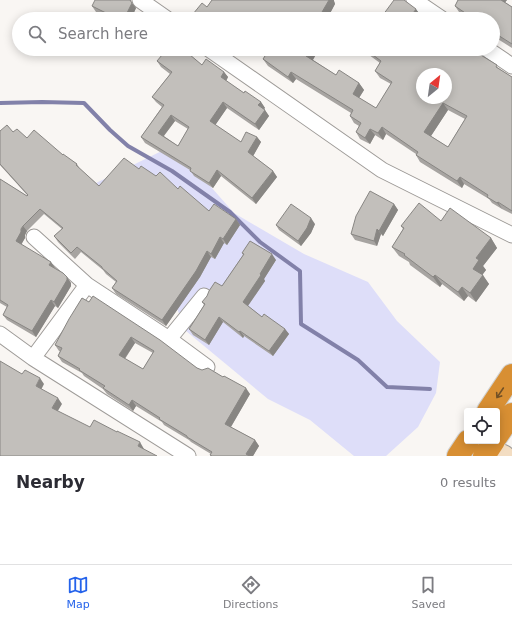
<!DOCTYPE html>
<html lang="en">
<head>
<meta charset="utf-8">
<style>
	:root { --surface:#fff; --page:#f2f2f3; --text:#2b2b33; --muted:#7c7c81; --line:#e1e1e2; --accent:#2563eb }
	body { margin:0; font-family:"DejaVu Sans",sans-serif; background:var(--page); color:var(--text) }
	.controls { position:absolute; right:12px; bottom:12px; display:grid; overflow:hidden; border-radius:4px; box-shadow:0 2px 10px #0003 }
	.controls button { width:36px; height:36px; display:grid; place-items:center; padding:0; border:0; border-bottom:1px solid var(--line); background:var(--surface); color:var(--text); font:20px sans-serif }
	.compass { position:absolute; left:416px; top:68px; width:36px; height:36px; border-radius:50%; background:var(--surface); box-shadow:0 2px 10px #0003; rotate:29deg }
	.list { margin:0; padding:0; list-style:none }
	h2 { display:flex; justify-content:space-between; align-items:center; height:52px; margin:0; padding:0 16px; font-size:17px }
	h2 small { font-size:13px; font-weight:400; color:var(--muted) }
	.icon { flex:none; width:22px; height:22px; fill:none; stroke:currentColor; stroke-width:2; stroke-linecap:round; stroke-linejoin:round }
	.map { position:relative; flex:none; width:512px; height:456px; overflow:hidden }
	.search { position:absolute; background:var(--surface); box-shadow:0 2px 10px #0003; left:12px; right:12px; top:12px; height:44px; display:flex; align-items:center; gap:10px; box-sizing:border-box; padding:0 14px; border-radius:22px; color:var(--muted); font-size:15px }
	.sheet { height:108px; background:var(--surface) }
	nav { display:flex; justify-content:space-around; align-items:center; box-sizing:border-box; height:56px; border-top:1px solid var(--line); background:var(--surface); font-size:11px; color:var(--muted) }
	nav a { display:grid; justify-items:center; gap:2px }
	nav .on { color:var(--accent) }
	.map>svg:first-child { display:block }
	.green { fill:#dedef9 }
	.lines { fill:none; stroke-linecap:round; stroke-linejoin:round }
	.stream { stroke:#8281a9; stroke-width:4 }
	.street-casing { stroke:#9e9b98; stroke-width:17 }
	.secondary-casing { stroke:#9e9b98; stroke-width:23 }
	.highway-casing { stroke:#d2d2d1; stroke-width:24 }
	.street { stroke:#fff; stroke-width:15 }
	.secondary { stroke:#f3ddc2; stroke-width:21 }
	.highway { stroke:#d88f33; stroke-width:22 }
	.wall { fill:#a7a4a1; fill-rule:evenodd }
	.shaded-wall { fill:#888683 }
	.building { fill:#c2bfbb; stroke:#888683; fill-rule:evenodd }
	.oneway { stroke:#715026 }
</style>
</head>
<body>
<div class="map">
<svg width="512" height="456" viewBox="0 0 512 456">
	<rect width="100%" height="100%" fill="#f9f6f3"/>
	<path class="green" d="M174,145l60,68 70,41 64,28 29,39 43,41 -4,31 -18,34 -32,29h-32l-44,-36 -42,-21 -82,-68 -38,-95 -52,-53z"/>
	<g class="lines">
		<path class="stream" d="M0,103l42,-1 42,1 26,27 18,16 44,25 58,41 30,30 40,29 1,53 57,36 29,27 43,2"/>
		<defs>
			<path id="street" d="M140,0l27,19
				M414,0l28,19
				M209,49l173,121 130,65
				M487,49l25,17
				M34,237l53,48 82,54 38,28
				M0,334l33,24 155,98
				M169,339l35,-43
				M33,358l54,-73"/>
			<path id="secondary" d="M469,441l20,8 15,7"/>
			<path id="highway" d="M488,411l24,-36
				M497,436l15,-22
				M458,456l10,-15
				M484,456l10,-15"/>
		</defs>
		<use href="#street" class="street-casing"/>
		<use href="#secondary" class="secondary-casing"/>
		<use href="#highway" class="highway-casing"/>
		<use href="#street" class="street"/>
		<use href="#secondary" class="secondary"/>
		<use href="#highway" class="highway"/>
	</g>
	<path class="wall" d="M131,0v2l5,6 -5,11h-21l-14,-7 -4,-6z
		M212,0h122v1l1,3 -8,15h-131l-3,-5 14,-7z
		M458,0h49l-2,2 7,5v41l-19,-12v-17h-24l-10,-7 -4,-6z
		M253,49h66l-6,11 23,15 23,8 5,7 -5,8 17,10 15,-24 -11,-6 -5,-7 5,-8 -15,-11 -2,-3h111l1,3 25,17 12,8v137l-10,-5 -10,-6 -3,-4 -25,-15 -2,4 -42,-26 -4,-7v-1l-30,-20 -3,6 -8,-5 -5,9 -10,-5 -4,-7 3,-6 -5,-3 -4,-7 1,-3 -55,-34 -3,4 -25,-17 -5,-7 2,-3zM448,110l17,9 -17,28 -17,-11z
		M157,61l45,4 22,7 4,5 -2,4 18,12 17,9 4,6 -1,1 5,7 -10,14 -32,-22 -12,17 26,17 16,-5 4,5 -8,14 20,15 4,6 -21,27 -35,-28 -8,12 -19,-12 -4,-6 -45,-27 -4,-6 21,-30 -6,-5 -4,-5 18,-23 -9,-7zM175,121l13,8 -10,17 -14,-10z
		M0,131l13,1 50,23 14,9 3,5 19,17 40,-17 17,7 22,13 31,22 27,8 4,6 -13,20 -3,-2 -9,16 -4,-2 -11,20 -34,49 -50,-32 -4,-6 4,-6 -10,-8 -3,-4 -22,-18 -6,7 -17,-17 -4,-6 8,-7 -18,-15 -17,17 -2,4v3l-4,6 34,24 16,15v3l-13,22 -3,-2 -19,31 -29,-17 -4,-5 4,-8 -7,-4v-124l27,17h1l-28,-31z
		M394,204l4,6 -15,26 -2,-2 -4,12 -22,-6 -4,-6z
		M441,221l50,17 6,10 -14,18 3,4 -4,5 7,9 -13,18 -8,-6 -4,5 -22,-17 -2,3 -30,-22 -1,-3 -10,-6 -7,-9 11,-18 -2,-3z
		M315,224l-4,9 -10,13 -22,-16 -3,-5z
		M242,253l34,7 -12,19 1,2 -17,25 14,11 23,12 4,5 -16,22 -29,-20 -1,2 -20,-16 -14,23 -16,-10 -4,-6 15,-24 -2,-3 20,-16 21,-31z
		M82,298l115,70 53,26 -19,33 24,13 4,6 -6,10h-42l-1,-1 1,-1 -20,-12 -2,-2 -25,-15 -2,-3 -26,-16 -3,5 -26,-17 -4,-5 -19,-13 -2,-3 -20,-11 -4,-6 2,-5h-1l-4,-6zM135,343l18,10 -10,16 -18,-10z"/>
	<path class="shaded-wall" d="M329,0h5v1l1,3 -8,15h-9z
		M500,0h7l-4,5z
		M132,3l4,5 -5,11h-7z
		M416,9l5,7 -3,3h-9z
		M310,49h9l-8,14 -5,-7z
		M224,72l4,5 -3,6 -4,-6z
		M291,72l5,7 -3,4 -5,-6z
		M359,83l5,7 -7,11 -4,-7z
		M223,102l4,6 -13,19 -4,-6z
		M261,102l4,6 -3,3 -4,-6z
		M443,103l5,7 -19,29 -5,-7z
		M265,110l4,6 -10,14 -4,-6z
		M171,115l4,6 -13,17 -4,-5z
		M382,127l4,7 -3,6 -5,-7z
		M370,129l5,6 -5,9 -5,-6z
		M257,137l4,5 -9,16 -4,-6z
		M217,170l4,6 -8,12 -4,-5z
		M273,171l4,6 -21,27 -4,-6z
		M460,177l4,7 -2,4 -5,-7z
		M498,202l4,7 -5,-6z
		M394,204l4,6 -15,26 -4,-5z
		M311,218l4,6 -4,9 -10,13 -3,-5z
		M236,219l4,6 -13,20 -4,-6z
		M23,226l4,5 -2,4v3l-5,9 -4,-6z
		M377,229l4,5 -4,12 -3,-5z
		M220,237l4,6 -9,16 -4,-5z
		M491,238l6,10 -14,18 3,4 -6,8 -7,-9 3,-11z
		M207,251l4,6 -11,20 -34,49 -4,-6z
		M272,254l4,6 -12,19 1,2 -18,26 -4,-5z
		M51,262l4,6 -2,2 -4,-5z
		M435,275l7,9 -2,3 -7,-10z
		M483,275l6,9 -13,18 -6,-9z
		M67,277l4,6v3l-13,22 -4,-6z
		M462,287l6,9 -4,5 -6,-9z
		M51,300l4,6 -19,31 -4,-6z
		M219,317l4,5 -14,23 -4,-5z
		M285,329l4,5 -16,22 -4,-5z
		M240,331l4,5 -1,2 -4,-6z
		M131,337l4,6 -12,18 -4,-6z
		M40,378l4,6 -4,8 -4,-6z
		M246,388l4,6 -21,36 -4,-6z
		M58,398l4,6 -6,10 -4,-6z
		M132,400l4,6 -3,5 -4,-6z
		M255,440l4,6 -6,10h-5l-2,-2z
		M140,442l4,7 -1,3 -5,-6z"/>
	<path class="building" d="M95,0h35l2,3 -8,16h-14l2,-3 -20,-10z
		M212,0h117l-11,19h-118l-7,-5 9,-11 5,4z
		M394,0h10l12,9 -7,10h-29z
		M458,0h43l11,7v37l-19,-12v-13h-19l-19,-13z
		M167,49h16l19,16 4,-6 18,13 -3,5 23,16 1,-2 16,11 -3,3 7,5 -10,14 -32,-22 -13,19 31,21 5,-10 11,5 -9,15 25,19 -21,27 -35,-28 -8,13 -19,-12 1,-3 -50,-31 23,-32 -12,-8 20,-25 -15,-11zM171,115l18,12 -11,19 -20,-13z
		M260,49h50l-4,7 30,19 3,-5 20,13 -6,11 23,14 16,-26 -17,-11 6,-10 -16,-12h106l26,16 -1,2 16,10v134l-14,-9 -1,1 -10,-6 1,-2 -28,-18 -3,4 -41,-26 2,-3 -36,-25 -4,6 -8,-4 -5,9 -9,-6 5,-9 -11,-7 3,-6 -62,-38 -3,5 -25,-18 4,-6zM422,74h24v24h-24zM443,103l24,13 -19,31 -24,-15z
		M7,125l6,7 4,-3 10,9 7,-8 29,25v-1l14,10 -1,1 23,21 25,-28 15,11 2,-3 15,10 4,-4 18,17 2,-3 29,25 5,-7 22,15 -13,20 -3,-2 -9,17 -4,-3 -11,20 -34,49 -50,-32 5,-7 -15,-13v-1l-25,-20 -6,6 -17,-17 9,-8 -23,-19 -17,17 -2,3v3l-5,9 35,21 -2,3 14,8 4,4v3l-13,22 -3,-2 -19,31 -29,-16 5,-10 -8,-5v-121l27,17 1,-1 -28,-31v-33z
		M370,191l24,13 -15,27 -2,-2 -3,12 -23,-7 5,-18z
		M419,203l22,18 9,-13 41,30 -15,20 3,2 -6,9 10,6 -13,18 -8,-6 -4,5 -23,-17 -2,2 -29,-22 1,-1 -13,-7 12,-19 -3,-2z
		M291,204l20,14 -4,10 -9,13 -22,-16z
		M250,241l22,13 -12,20 1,1 -18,27 19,15 2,-3 21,15 -16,22 -29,-20 -1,1 -20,-15 -14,23 -16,-11 16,-25 -3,-2 5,-6 2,-5 6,-9 7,4 22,-32 -2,-1z
		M93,296l67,44 37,28 5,2 6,-2 15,9 1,-1 22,12 -21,36 30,16 -9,14 3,2h-37l-2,-1 2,-3 -25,-15v-1l-28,-17 1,-1 -28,-18 -3,5 -26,-17 2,-2 -26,-16 1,-1 -22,-13 4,-8 -7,-3 14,-26 13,-21 7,4zM131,337l23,14 -11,18 -24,-14z
		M0,361l22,13 3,-4 15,8 -4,8 22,12 -6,10 38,19 4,-7 23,12v-1l23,11 -2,4 19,10h-157z"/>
	<defs><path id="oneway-shaft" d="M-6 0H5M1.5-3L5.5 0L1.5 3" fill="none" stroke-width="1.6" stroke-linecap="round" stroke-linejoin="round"/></defs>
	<use class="oneway" href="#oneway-shaft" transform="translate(500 393) rotate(124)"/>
</svg>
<div class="controls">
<button><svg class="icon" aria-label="locate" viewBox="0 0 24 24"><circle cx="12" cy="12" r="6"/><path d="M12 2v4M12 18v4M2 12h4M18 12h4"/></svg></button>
</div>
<svg class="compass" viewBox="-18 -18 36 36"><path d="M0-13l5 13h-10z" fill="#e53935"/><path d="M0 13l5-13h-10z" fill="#7c7c81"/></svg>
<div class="search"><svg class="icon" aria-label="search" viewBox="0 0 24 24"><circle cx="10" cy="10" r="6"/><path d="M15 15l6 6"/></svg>Search here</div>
</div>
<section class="sheet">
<h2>Nearby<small>0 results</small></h2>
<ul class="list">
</ul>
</section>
<nav>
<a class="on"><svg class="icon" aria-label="map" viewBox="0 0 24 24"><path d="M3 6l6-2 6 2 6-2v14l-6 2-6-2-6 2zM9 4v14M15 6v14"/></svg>Map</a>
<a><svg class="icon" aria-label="directions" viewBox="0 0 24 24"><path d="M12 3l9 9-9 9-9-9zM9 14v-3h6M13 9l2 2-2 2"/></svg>Directions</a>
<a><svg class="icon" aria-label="saved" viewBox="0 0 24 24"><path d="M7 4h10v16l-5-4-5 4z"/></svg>Saved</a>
</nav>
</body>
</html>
